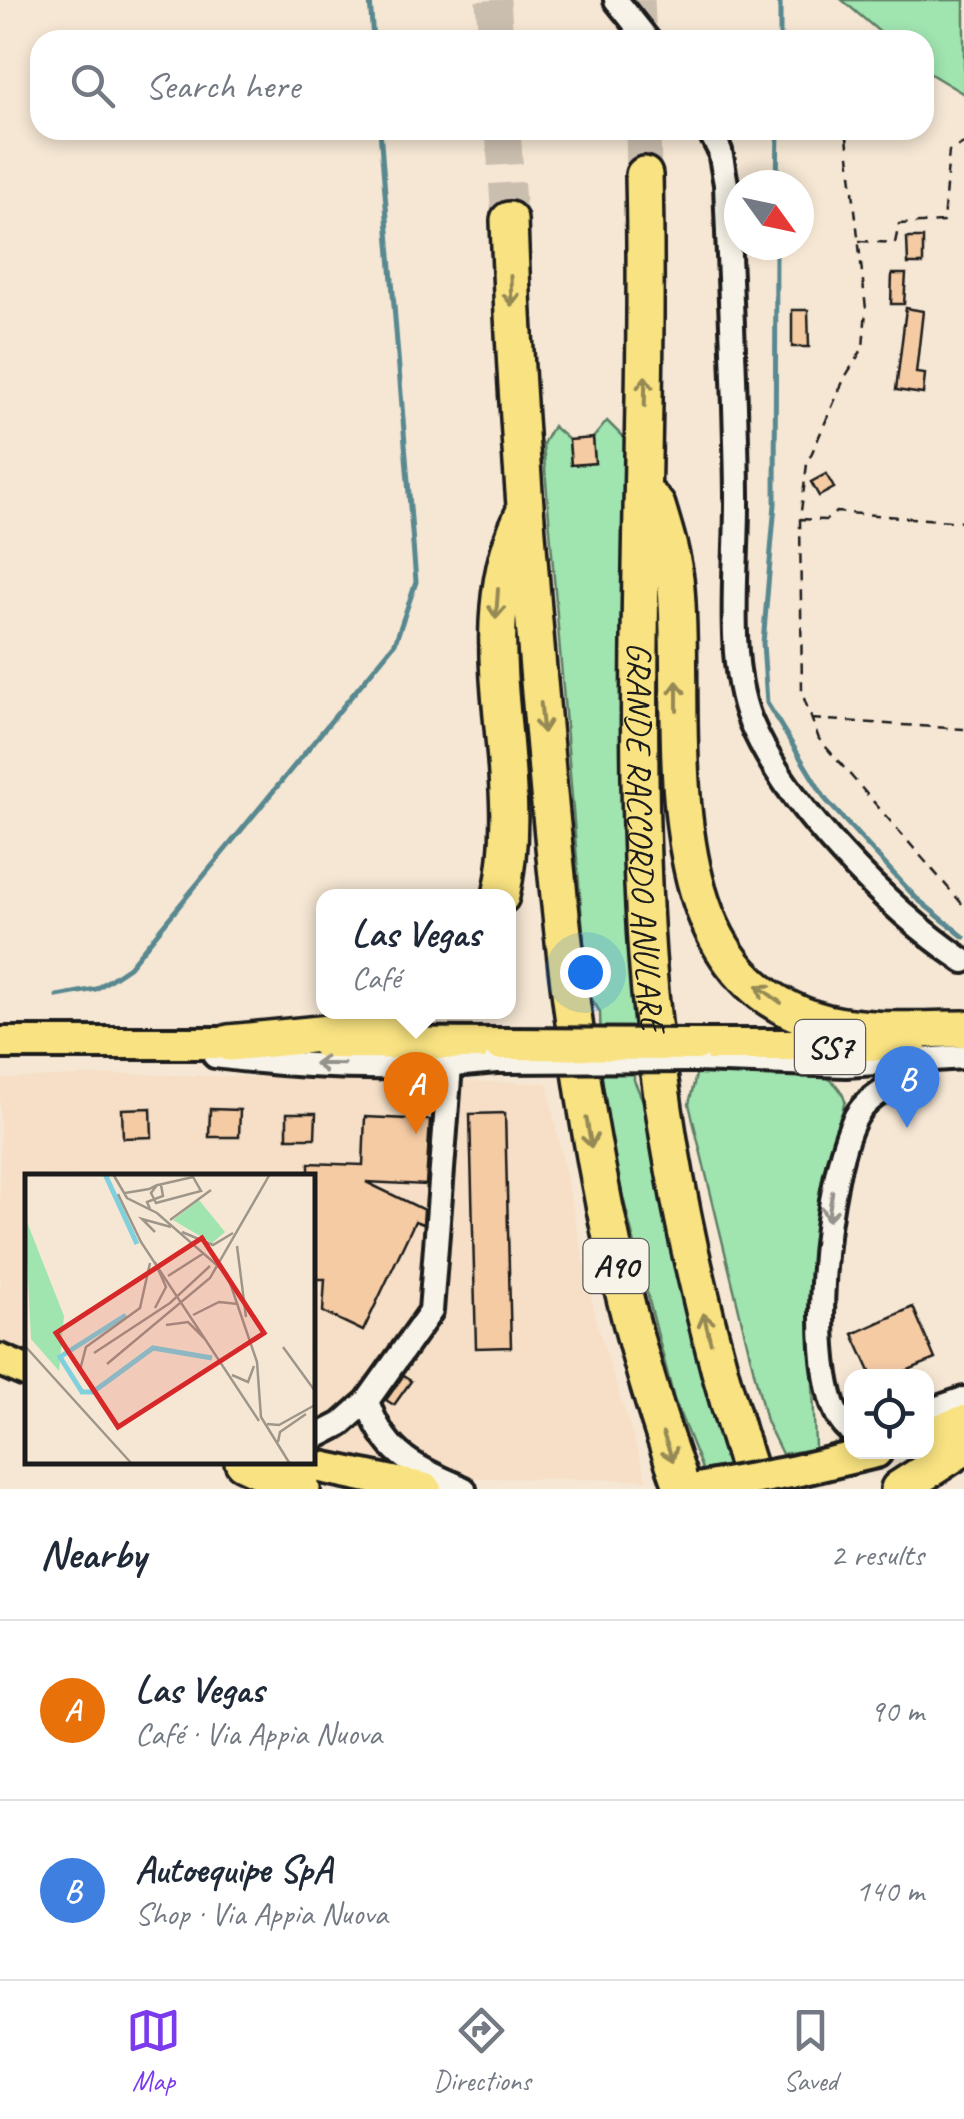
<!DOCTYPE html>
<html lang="en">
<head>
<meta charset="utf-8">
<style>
	:root { --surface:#fff; --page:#f6f6f7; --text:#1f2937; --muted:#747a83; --line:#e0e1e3; --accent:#7c3aed }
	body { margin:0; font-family:Caveat,sans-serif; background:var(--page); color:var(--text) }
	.controls { position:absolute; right:30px; bottom:30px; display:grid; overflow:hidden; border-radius:20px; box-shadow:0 5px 15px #0003 }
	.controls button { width:90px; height:90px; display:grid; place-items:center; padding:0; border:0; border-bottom:2px solid var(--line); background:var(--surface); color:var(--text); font:50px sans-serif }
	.compass { position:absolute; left:724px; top:170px; width:90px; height:90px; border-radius:50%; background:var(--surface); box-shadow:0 5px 15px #0003; rotate:123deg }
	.you { position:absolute; left:585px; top:972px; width:35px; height:35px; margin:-25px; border:8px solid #fff; border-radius:50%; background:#1a73e8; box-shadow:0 0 0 15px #1a73e833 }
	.badge { display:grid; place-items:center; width:65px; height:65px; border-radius:50%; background:var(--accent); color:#fff; font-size:32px; font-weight:700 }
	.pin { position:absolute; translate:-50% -82px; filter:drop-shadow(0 2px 5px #0008) }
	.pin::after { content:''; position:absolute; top:52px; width:35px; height:30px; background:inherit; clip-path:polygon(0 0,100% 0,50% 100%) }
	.popup { position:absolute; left:316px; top:889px; width:200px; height:130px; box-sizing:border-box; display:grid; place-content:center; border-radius:20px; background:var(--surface); filter:drop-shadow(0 2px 8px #0005); font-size:32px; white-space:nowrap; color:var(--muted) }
	.popup b { font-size:38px; color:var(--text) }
	.popup::after { content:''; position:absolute; left:50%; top:100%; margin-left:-20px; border:20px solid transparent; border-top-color:var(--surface) }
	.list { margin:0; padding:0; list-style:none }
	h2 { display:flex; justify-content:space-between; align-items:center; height:130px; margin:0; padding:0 40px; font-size:42px }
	h2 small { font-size:32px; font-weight:400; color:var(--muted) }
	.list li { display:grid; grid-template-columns:65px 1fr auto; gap:30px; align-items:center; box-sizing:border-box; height:180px; padding:0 40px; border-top:2px solid var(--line) }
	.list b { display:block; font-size:38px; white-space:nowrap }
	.list p { margin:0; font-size:32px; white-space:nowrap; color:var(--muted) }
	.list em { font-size:32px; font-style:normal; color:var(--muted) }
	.icon { flex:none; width:55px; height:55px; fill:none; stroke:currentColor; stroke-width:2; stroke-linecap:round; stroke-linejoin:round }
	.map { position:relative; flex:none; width:964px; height:1489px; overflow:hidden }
	.search { position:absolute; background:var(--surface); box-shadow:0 5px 15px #0003; left:30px; right:30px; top:30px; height:110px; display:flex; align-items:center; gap:25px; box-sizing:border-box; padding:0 35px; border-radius:30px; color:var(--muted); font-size:38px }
	.sheet { height:490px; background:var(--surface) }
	nav { display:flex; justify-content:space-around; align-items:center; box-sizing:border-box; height:140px; border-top:2px solid var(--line); background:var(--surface); font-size:28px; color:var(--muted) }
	nav a { display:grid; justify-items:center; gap:5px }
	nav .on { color:var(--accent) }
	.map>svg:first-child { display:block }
	.built { fill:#f6dfc6 }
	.green { fill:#a0e4b0; stroke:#5e8066; stroke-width:2.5 }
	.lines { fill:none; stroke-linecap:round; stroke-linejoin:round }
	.stream { stroke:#598890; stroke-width:5 }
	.building { fill:#f5cba4; stroke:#1c1c1c; stroke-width:2.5 }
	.highway-tunnel { stroke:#cabeaf; stroke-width:35; stroke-dasharray:35 18; stroke-linecap:butt }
	.minor-casing { stroke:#1c1c1c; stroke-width:30 }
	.major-casing { stroke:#1c1c1c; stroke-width:38 }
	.highway-casing { stroke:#1c1c1c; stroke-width:42 }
	.path { stroke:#1c1c1c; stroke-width:2.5; stroke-dasharray:10 8; stroke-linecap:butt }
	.minor { stroke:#f7f3e8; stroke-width:22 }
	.major { stroke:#f8e281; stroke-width:30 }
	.highway { stroke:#f8e281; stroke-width:35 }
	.minor-bridge-casing { stroke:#1c1c1c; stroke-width:30; stroke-linecap:butt }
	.major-bridge-casing { stroke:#1c1c1c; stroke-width:38; stroke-linecap:butt }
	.minor-bridge { stroke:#f7f3e8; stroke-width:22 }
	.major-bridge { stroke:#f8e281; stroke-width:30 }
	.oneway { stroke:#958954 }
	.oneway2 { stroke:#94928c }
	.labels { text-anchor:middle; stroke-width:8; stroke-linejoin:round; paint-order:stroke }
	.shield { fill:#f7f3e8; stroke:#5e5c59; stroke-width:2.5 }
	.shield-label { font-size:32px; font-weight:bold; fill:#1c1c1c }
	.street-label { font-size:35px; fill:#1c1c1c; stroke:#f7f3e8 }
	.inset-river { fill:none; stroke:#81d0dd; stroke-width:5 }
	.inset-road { fill:none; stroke:#9f968a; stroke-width:2.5 }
	.view { fill:#d62828; fill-opacity:0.15; stroke:#d62828; stroke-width:5 }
	.inset-edge { fill:none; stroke:#1c1c1c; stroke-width:5 }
</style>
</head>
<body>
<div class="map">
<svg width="964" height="1489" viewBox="0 0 964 1489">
	<rect width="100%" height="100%" fill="#f6e7d4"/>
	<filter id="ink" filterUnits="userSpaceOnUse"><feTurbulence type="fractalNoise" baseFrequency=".01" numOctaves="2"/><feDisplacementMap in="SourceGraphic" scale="20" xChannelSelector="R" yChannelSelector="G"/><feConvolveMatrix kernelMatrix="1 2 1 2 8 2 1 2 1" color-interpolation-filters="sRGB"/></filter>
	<g filter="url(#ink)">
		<path class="built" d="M130,1074l417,9 50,241 50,156 -168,-2 -104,-8 -62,-19 -1,-275h-284l-1,186 -27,-12v-271z"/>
		<path class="green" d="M842,0h122v94l-40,-24v-30h-35z
			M607,421l17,17 5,20 5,622 12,28 92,381h-28l-36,-90 -58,-229 -14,-83 -2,-75 -12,-19 -45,-549 10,-18 16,14 2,25 24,-2 -2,-25z
			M724,1065c38,2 108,-9 121,36l-27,100 -7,115 4,133 -33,5 -16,-33 -77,-317 8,-33z"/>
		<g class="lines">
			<path class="stream" d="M370,0l3,40
				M780,0v40
				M777,185l1,-55
				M776,245l-1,259 -12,139 4,60 59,97 90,98 48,39
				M57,996l39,-7 33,-22 266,-324 21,-61 -36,-452"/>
		</g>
		<path class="building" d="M907,238h16v26h-15z
			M892,274h14l-2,30h-13z
			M906,308l17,3 -7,62 9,1 -2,20 -27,-4z
			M792,310h16l1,37h-17z
			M593,438l2,25 -24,2 -2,-25z
			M826,474l8,14 -15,8 -8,-14z
			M151,1108l1,29 -29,1 -1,-29z
			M210,1109l30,1 -1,27h-30z
			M287,1113h29l-1,25h-28z
			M505,1113l6,234 -35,1 -6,-234z
			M365,1117l65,3 -4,65 -60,-3 58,28 -1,14 -8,-3 -52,110 -40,-19 2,-33h-13v-103h-3v-13l54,2z
			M913,1307l22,52 -41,17h-22l-19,-42z
			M403,1376l8,5 -17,24 -8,-5z"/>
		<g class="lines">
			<path class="highway-tunnel" d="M493,0l3,40
				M637,0l2,40
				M503,130l6,90
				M643,130l1,45"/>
			<defs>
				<path id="minor" d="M616,0l32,40
					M709,130l11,21 6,33c4,103 10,207 11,310 1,68 -12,163 13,226 35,85 139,190 214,241
					M215,1056c92,12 189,15 281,5
					M696,1060l150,5 118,-8
					M367,1401c19,56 46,64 97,88
					M926,1412l38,-13
					M852,1432c-53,-31 -26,-274 7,-320 12,-17 32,-26 50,-36
					M312,1439l29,-15 26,-23 64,-90 19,-245"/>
				<path id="major" d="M0,1043h250
					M326,1043l172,1
					M696,1045h215
					M0,1360l28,12
					M926,1434l38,-13
					M297,1462l129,27
					M791,1472l85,-20"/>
				<g id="highway">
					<path id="s1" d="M644,175c6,260 -15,521 3,781 13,182 52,360 108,533"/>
					<path d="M509,220c6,177 20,352 36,528 22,253 50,502 138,741"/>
					<path d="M651,499l6,7c8,26 17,55 19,82 12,138 -33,391 151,435 44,10 92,6 137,6"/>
					<path d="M501,896c29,-127 -36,-257 21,-379"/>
					<path d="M229,1043l121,-12 54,-19"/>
					<path d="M243,1462l59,27"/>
					<path d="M899,1489l65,-42"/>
				</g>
			</defs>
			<use href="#minor" class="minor-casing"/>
			<use href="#major" class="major-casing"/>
			<use href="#highway" class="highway-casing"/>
			<path class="path" d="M847,137l19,172 -3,39 -18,29 -38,87 -7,55 2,174 17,46 145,167
				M859,241l36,2 4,-19 44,-2 6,-71 15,-8
				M800,519l26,1 10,-8 128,10
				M812,719l152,10"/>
			<use href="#minor" class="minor"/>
			<use href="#major" class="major"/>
			<use href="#highway" class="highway"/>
			<defs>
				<path id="minor-bridge" d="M496,1061l200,-1"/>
				<path id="major-bridge" d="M498,1044l198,1
					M698,1489l93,-17"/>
			</defs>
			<use href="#minor-bridge" class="minor-bridge-casing"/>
			<use href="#major-bridge" class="major-bridge-casing"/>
			<use href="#minor-bridge" class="minor-bridge"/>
			<use href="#major-bridge" class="major-bridge"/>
		</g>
		<defs><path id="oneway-shaft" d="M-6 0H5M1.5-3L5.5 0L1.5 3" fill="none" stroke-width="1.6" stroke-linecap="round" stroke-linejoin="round" transform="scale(2.5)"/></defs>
		<g class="oneway">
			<use href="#oneway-shaft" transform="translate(511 291) rotate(88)"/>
			<use href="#oneway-shaft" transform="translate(645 391) rotate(-89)"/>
			<use href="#oneway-shaft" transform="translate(497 604) rotate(94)"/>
			<use href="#oneway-shaft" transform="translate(677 696) rotate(-90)"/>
			<use href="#oneway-shaft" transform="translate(542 718) rotate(85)"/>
			<use href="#oneway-shaft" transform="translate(769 994) rotate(-144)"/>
			<use href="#oneway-shaft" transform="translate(589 1133) rotate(80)"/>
			<use href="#oneway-shaft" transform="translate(707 1328) rotate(-104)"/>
			<use href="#oneway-shaft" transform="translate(668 1447) rotate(70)"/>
		</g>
		<g class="oneway2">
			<use href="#oneway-shaft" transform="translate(329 1064) rotate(-179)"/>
			<use href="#oneway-shaft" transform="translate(830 1206) rotate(99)"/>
		</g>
	</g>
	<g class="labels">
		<g class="shield">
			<rect x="795" y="1020" width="70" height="54" rx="8"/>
			<rect x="583.5" y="1239" width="65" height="54" rx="8"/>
		</g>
		<g class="shield-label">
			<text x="830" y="1058">SS7</text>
			<text x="616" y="1277">A90</text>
		</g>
		<g class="street-label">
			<text dy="12" stroke="none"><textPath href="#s1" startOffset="662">GRANDE RACCORDO ANULARE</textPath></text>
		</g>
	</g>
	<g transform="translate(25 1174)">
		<rect width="290" height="290" fill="#f6e7d4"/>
		<path d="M174,26l26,32 -13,11 -39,-23zM0,43l39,99 -5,55 -28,-32z" fill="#a0e4b0"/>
		<path class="inset-river" d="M80,0l32,70M101,141l-66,42 22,35h11l60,-44 59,10"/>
		<path class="inset-road" d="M88,0l14,24 30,15 70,61 30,88 4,55 29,47M100,19l24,-4 8,-4h1l35,-8 8,14 -45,12 -5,-10 6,-8M93,20l23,48 118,179M125,35l-3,-7 16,-6 -2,-11M145,46l41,-30M130,58l-13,-13 29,8M157,58l31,13 20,-12M212,72l9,71M143,102l36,-23M130,134l11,-21 -11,-25M168,141l26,-13 19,2M141,151l22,-3 17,17M0,172l107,118M258,173l32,44M69,179l76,-50 40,-37M82,190l103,-86 60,-104M55,196l6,-23 54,-39 10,-45M207,201l16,7 6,-16M242,250l12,1 36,-20M253,268l2,-10 26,-18"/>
		<path class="view" d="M177,64l62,95 -146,94 -62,-94z"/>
		<rect width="290" height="290" class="inset-edge"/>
	</g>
</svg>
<div class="controls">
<button><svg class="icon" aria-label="locate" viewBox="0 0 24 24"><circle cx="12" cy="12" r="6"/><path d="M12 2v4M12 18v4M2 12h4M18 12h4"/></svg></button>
</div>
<svg class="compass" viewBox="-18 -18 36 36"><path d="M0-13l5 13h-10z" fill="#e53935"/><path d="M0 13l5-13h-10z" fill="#747a83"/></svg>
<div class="you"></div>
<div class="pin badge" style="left:416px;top:1134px;background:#e8710a">A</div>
<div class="popup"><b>Las Vegas</b>Café</div>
<div class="pin badge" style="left:907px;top:1128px;background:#3f7fe0">B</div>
<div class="search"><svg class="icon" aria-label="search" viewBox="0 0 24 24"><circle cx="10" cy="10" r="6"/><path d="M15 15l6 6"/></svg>Search here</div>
</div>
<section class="sheet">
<h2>Nearby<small>2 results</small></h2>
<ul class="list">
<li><span class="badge" style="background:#e8710a">A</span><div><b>Las Vegas</b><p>Café · Via Appia Nuova</p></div><em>90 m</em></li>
<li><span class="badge" style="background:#3f7fe0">B</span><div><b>Autoequipe SpA</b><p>Shop · Via Appia Nuova</p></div><em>140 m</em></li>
</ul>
</section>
<nav>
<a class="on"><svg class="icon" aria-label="map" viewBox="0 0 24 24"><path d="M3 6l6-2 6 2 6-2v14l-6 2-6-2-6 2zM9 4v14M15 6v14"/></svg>Map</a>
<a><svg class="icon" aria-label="directions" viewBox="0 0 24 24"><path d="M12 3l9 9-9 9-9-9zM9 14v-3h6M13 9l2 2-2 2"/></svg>Directions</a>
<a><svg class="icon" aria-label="saved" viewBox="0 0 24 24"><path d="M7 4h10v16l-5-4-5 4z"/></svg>Saved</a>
</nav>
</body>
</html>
